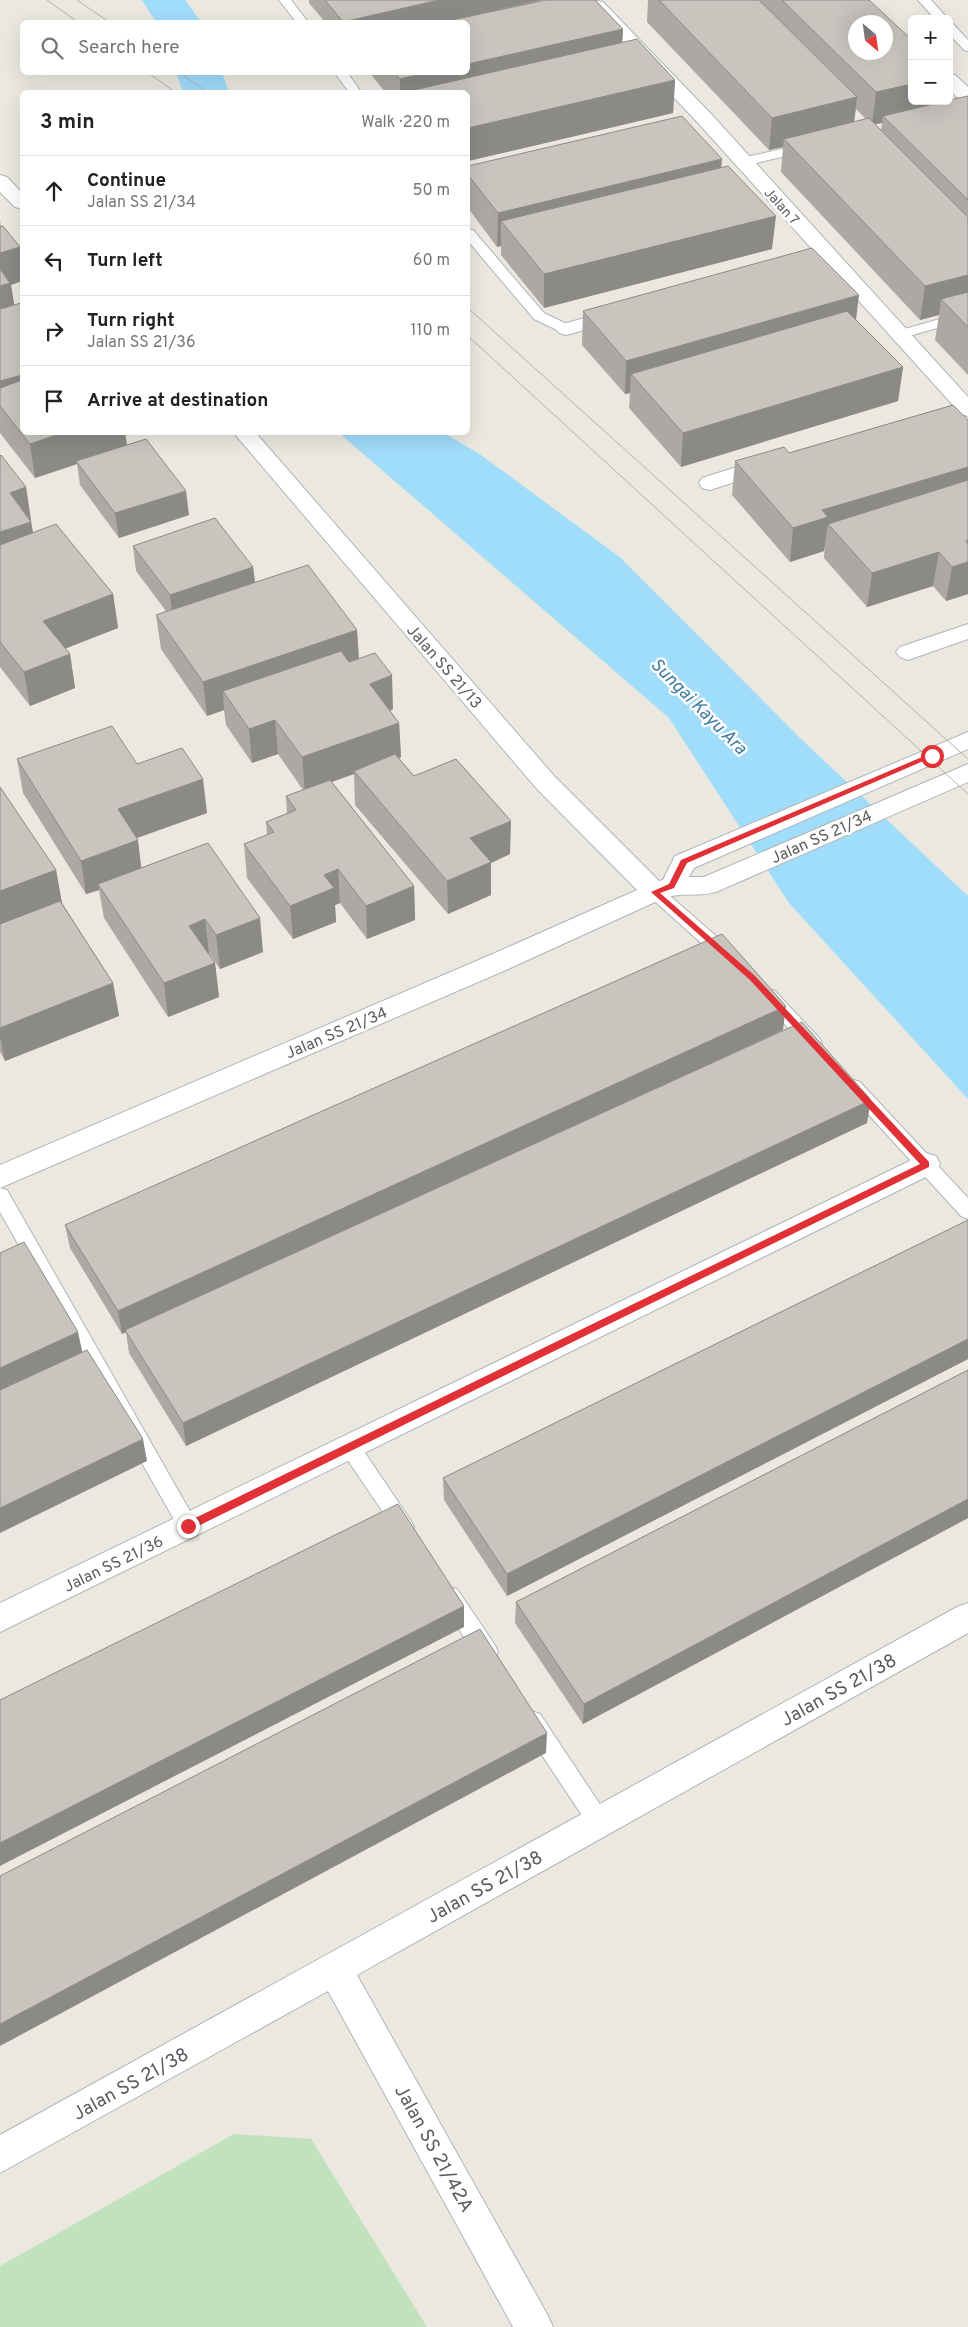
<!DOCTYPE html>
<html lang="en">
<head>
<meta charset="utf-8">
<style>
	:root { --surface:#fff; --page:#f6f6f6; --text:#222; --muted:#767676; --line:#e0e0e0 }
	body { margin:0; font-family:Overpass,sans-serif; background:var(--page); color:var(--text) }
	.controls { position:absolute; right:15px; top:15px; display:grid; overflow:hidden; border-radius:8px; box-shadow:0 5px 20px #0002 }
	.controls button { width:45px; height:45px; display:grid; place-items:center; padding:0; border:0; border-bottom:1px solid var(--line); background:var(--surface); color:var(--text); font:25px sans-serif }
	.compass { position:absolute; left:848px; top:15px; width:45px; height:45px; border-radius:50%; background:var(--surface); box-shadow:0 5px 20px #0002; rotate:151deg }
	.stop { position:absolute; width:15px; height:15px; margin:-11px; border:4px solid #e13136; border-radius:50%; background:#fff }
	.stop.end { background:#e13136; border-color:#fff; box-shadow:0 1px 5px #0008 }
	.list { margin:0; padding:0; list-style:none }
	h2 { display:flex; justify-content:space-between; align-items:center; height:65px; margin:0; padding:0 20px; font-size:21px }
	h2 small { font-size:16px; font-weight:400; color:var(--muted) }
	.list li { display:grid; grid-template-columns:32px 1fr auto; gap:15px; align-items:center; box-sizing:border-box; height:70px; padding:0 20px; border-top:1px solid var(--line) }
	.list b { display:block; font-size:19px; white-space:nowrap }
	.list p { margin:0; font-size:16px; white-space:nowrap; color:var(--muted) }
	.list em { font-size:16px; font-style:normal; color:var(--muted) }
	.icon { flex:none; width:28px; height:28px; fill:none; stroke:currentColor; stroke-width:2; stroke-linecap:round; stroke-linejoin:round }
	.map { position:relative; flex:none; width:968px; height:2327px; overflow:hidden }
	.search { position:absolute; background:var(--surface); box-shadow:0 5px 20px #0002; left:20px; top:20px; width:450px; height:55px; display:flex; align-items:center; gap:12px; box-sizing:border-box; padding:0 18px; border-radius:8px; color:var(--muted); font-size:19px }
	.panel { position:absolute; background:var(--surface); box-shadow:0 5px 20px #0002; left:20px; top:90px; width:450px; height:345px; border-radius:8px }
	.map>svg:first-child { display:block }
	.green { fill:#c1e2bd }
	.water { fill:#a0ddfb }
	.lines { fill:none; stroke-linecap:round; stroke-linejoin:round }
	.lane-casing { stroke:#b1b4b7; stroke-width:2 }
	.street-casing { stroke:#b1b4b7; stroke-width:2 }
	.lane { fill:#fff; fill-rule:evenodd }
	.street { fill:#fff; fill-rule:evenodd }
	.tram { stroke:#b1b2b2; stroke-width:1 }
	.wall { fill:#aca9a4; fill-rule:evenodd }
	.shaded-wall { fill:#8c8a86 }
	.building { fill:#c8c5bf; stroke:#8c8a86; fill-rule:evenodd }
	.route { fill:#e13136 }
	.labels { text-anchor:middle; stroke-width:5; stroke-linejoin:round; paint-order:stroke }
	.far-street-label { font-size:14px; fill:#595d61; stroke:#fff }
	.street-label { font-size:16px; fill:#595d61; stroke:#fff }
	.water-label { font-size:18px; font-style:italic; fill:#3d7aa2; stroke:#fff }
	.near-street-label { font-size:19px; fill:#595d61; stroke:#fff }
</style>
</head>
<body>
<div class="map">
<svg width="968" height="2327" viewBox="0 0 968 2327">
	<rect width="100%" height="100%" fill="#ebe8e0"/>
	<path class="green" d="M234,2134l77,5 116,188h-427v-61z"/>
	<path class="water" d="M142,0h43l16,22h-45z
		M176,73h46l7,19h-46z
		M339,433h105l37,22 140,103 180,181 167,157v203l-179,-196 -120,-185z"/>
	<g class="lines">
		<defs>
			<path id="lane" d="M279,0h12l17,22h-12z
				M918,0h13l17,19h-13z
				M949,23l4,1 15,16v11l-4,-1 -15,-16z
				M334,72h13l14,20h-12z
				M807,143l6,4 -1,3 -69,16 -6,-4 1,-3z
				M468,229l5,1 71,83 27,13 2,3 -2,3h-10l-27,-13 -66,-78z
				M968,311v8l-69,20 -7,-4 2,-3z
				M655,886l6,2 72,63 3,5 -3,5 -6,1 -6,-1 -72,-65 -3,-4 3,-4z
				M769,989l6,2 44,47 3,5 -3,5 -6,2 -6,-2 -44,-47 -3,-5 3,-5z
				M854,1080l6,2 108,116v21l-7,-3 -113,-124 -3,-5 3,-5z
				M0,1188l7,2 188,330 3,6 -3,6 -7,3 -7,-3 -181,-320z
				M350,1438l7,3 54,80 3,6 -3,6 -7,3 -7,-3 -54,-80 -3,-6 3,-6z
				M449,1587l8,2 38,56 3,7 -3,7 -8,3 -8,-3 -38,-56 -3,-7 3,-7z
				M532,1711l8,3 67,101 3,7 -3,7 -8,4 -8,-4 -67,-101 -3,-7 3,-7z"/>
			<path id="street" d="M597,1l6,1 110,114 255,281v19l-7,-2 -262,-290 -108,-114 -3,-4 3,-4z
				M949,74l6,1 13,12v16l-7,-2 -12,-12z
				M0,175l7,2 15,16v16l-7,-2 -15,-15z
				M618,309l7,2 3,4 -3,4 -59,16 -7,-2 -3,-4 3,-4z
				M233,432h22l300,345 104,104 4,-1 12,-24 293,-124v17l-274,119 -5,9h15l264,-113v18l-252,110c-17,5 -35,0 -52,6l-158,72 -506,218v-23l488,-209 149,-66 -100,-101z
				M768,457l8,2 3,5 -3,5 -66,21 -8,-2 -3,-5 3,-5z
				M968,624v15l-60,21 -8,-3 -4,-5 4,-5z
				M926,1153l10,3 4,8 -4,8 -936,460v-29z
				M968,1603v30l-611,342 190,339 6,13h-40l-185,-336 -328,182v-38l957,-528z"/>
		</defs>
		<use href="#lane" class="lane-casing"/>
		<use href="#street" class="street-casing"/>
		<use href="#lane" class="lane"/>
		<use href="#street" class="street"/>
		<path class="tram" d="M47,0l31,22
			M77,0l32,22
			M147,72l28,20
			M179,72l28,20
			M468,308l500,451
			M468,336l500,458"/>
	</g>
	<path class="wall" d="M309,0h233l-97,22 101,-22h49l28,29 -1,14 15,-4 38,41 -2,33 -205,48v-69h-83l-16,-20h99v-50h-143l-16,-19z
		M648,0h221l43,101h37l19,-5v279l-33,-35 4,-25 -19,5 -139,-148 2,-25 -14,3 -122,-128zM856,109l10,10 -12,3zM882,123l-1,8 -6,-7z
		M468,166l253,1 51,82 -228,59 -43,-53v-9l-4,1 -29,-39z
		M0,220l1,7 21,36v18l-11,4 3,20 8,127h103l2,13 62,70 -70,23 -39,-53 -3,-21 -42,14 -35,-45z
		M583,311l273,9 47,47 -5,34 -217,66 -52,-59 1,-15 -5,1 -43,-49z
		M953,405l15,189 -22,7 -13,-15 -66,21 -43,-49 1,-16 -1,9 -34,11 -58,-67 3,-34 54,-8z
		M0,456l26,31 7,46 80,61 5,34 -53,20 5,6 5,34 -45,18 -30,-39z
		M133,546l120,21 2,15 102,48 2,29 34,50 -3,2 9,12 2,34 -2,1 15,18 96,78 -19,9v32l-43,19 -93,-109 -1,-31 -22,8 82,104 1,34 -48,19 -27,-36 -5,2 1,17 -43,17 -46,-61 -3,-34 23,-9 -1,-13 21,-9 -1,-17 17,-6 -25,-36 -26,9 -26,-38 -2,-15 -17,6 -46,-67 -5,-34 10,-4 -30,-40z
		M17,759l120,5 70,49 -71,25 5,30 122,84 -43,17 -11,-16h-1l7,10 4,34 -51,20 -64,-99 -5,-28 -13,4 -63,-101z
		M0,787l56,83 6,33 51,80 6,33 -114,45 -5,-9z
		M783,1030l-246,113 330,-20 -681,323 -57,-93 -3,-21 -4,2 -52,-86 -5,-23z
		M968,1220v139l-461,237 -63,-96 -1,-22z
		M968,1370v148l-385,206 -68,-101 1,-21z"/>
	<path class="shaded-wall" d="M439,0h103l-99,22h-100z
		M623,29l-2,33 -207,28v2h-14v-13l29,-7h39v-8z
		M675,80l-2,33 -205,48v-33z
		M912,84v17h33l-62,15 -1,7 -10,2 4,-33z
		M857,97l-4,33 -69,9 -1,8 -14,3 3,-32z
		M722,159l-3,34 -218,28v25l-4,1 1,-34z
		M776,216l-4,33 -228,59v-34z
		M20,247l2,16v18l-11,4 5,31 -16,5v-68z
		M968,275v32l-27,-8 -2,16 -19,5 5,-34z
		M859,295l-4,33 -224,46 -1,19 -5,1 1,-33z
		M903,367l-5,34 -217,66 2,-34z
		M22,375v35l-22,-4v-25z
		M65,432h60l2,15 -51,14 1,3 -42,14 -5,-34z
		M968,467v32l-140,25 -4,27 -34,11 3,-34 29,-18z
		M26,487l5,34 -21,-28z
		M186,491l3,24 -70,23 -4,-25z
		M31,522l6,34 -37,12v-36z
		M968,540v54l-22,7 6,-34 14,-26z
		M939,552l-6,34 -66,21 5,-34z
		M253,567l3,24 -83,29 -3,-25z
		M113,594l5,34 -69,27 -6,-34z
		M357,630l2,34 -136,27 1,19 -17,6 -4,-34z
		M70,654l5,34 -45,18 -6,-34z
		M392,675l1,34 -22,9 -1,-34z
		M275,720l3,34 -26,9 -3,-34z
		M399,723l2,34 -46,16 -1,-2v3l-49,17 -3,-34z
		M203,779l4,34 -84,30 -5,-34z
		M511,821l-1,33 -19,9v32l-43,19 -1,-33 23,-43z
		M138,840l4,33 -44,11 1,6 -13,4 -5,-33z
		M338,869l2,34 -5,2 1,17 -43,17 -3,-33 34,-31z
		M56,870l6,34 -62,24v-37z
		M414,886l1,34 -48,19 -1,-33z
		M260,918l3,34 -43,17 -4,-34z
		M205,919l4,34 -16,6 -4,-33z
		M215,963l4,34 -51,20 -4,-34z
		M113,983l6,33 -114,45 -5,-24v-9z
		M786,1006l-3,24 -657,302 -1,-2 1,2 -4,2 -4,-23z
		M871,1100l-4,23 -681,323 -3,-23z
		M78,1332l5,23 -83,38v-25z
		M968,1339v20l-461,237v-22z
		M143,1439l4,22 -147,72v-25z
		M968,1499v19l-385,206 1,-20z
		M464,1606v21l-464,239v-23z
		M547,1733l-1,20 -546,293v-22z"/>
	<path class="building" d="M325,0h114l-96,22z
		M546,0h49l28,29 -155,35v-42h-25z
		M659,0h100l98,97 -85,21z
		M782,0h87l43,40v44l-36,8zM856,22h30v30h-30z
		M637,39l38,41 -207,48v-36h-52l-2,-2z
		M394,72h35l-29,7z
		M968,96v104l-85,-84 63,-15h3v-1z
		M682,116l40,43 -224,54 -30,-38v-9z
		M869,118l99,99v58l-43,11 -141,-147z
		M728,166l48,50 -232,58 -43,-53z
		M3,226l17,21 -20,6v-26z
		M812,248l47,47 -233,66 -43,-50z
		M0,269l10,14 -10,3z
		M968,292v35l-27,-28z
		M21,303l1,3v69l-22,6v-72z
		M847,311l56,56 -220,66 -52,-59z
		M22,380v52h43l-35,12 -30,-38v-18z
		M953,405l15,15v47l-146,43 6,7 -35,11 -58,-67 49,-14 5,6z
		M146,439l40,52 -71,22 -39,-52z
		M1,455l25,32 -16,6 21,29 -31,10v-76z
		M968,480v60l-2,1 2,3v18l-16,5 -13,-15 -67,21 -44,-49z
		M215,518l38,49 -83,28 -37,-49z
		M56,524l57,70 -70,27 27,33 -46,18 -24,-30v-97z
		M308,565l49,65 -154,52 -47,-67z
		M341,651l8,11 26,-9 17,22 -22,9 29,39 -97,34 -27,-37 -26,9 -26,-38z
		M112,726l25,38 45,-16 21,31 -85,30 20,31 -57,21 -64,-102z
		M395,754l19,22 42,-17 55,62 -41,17 21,24 -44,19 -93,-110z
		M330,780l84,106 -48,20 -28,-37 -14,6 10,13 -44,18 -46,-62 30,-12 -8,-10 30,-12 -10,-14z
		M0,787l56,83 -56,21z
		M208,843l52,75 -44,17 -11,-16 -16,7 26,37 -51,20 -66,-99z
		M60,901l53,82 -113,45v-104z
		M722,934l64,72 -668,305 -53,-86z
		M802,1022l69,78 -688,323 -58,-93z
		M968,1220v119l-461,235 -64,-96z
		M24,1242l54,90 -78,36v-115z
		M87,1350l56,89 -143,69v-118z
		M968,1370v129l-384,205 -68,-102z
		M398,1504l66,102 -464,237v-143z
		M480,1629l67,104 -547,291v-148z"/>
	<path class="route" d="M929,754l6,2 -248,107 -13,25 -14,5 95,83 174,186v5l-737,362h-7v-6l735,-359 -170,-184 -99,-88 18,-8 12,-24z"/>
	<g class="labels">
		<g class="far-street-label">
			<text transform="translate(782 206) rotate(48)" y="5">Jalan 7</text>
		</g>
		<g class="street-label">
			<text transform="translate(445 666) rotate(49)" y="6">Jalan SS 21/13</text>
			<text transform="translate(821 836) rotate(-24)" y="6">Jalan SS 21/34</text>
			<text transform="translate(336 1032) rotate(-23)" y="6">Jalan SS 21/34</text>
			<text transform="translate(113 1563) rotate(-26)" y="6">Jalan SS 21/36</text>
		</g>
		<g class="water-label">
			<text transform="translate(699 706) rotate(45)" y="6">Sungai Kayu Ara</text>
		</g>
		<g class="near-street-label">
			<text transform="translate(838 1689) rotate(-29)" y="7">Jalan SS 21/38</text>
			<text transform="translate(484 1886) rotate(-29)" y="7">Jalan SS 21/38</text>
			<text transform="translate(130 2083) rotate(-29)" y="7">Jalan SS 21/38</text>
			<text transform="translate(435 2148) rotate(61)" y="7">Jalan SS 21/42A</text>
		</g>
	</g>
</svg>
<div class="controls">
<button>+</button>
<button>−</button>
</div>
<svg class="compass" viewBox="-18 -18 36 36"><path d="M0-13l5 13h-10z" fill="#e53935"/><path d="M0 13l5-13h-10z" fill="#767676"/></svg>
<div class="stop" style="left:932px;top:756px"></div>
<div class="stop end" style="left:188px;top:1526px"></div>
<div class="search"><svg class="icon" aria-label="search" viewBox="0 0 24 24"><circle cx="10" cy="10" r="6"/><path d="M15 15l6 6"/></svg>Search here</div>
<section class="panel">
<h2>3 min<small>Walk · 220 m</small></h2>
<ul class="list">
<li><svg class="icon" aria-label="ahead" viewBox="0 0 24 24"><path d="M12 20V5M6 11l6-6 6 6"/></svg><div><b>Continue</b><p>Jalan SS 21/34</p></div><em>50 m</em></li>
<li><svg class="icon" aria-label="left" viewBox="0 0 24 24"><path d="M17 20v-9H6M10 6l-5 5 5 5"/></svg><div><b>Turn left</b></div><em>60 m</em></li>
<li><svg class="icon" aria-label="right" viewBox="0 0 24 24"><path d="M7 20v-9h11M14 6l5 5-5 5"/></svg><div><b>Turn right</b><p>Jalan SS 21/36</p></div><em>110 m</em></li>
<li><svg class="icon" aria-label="arrive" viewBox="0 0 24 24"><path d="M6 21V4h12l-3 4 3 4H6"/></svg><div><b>Arrive at destination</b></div></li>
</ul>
</section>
</div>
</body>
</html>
